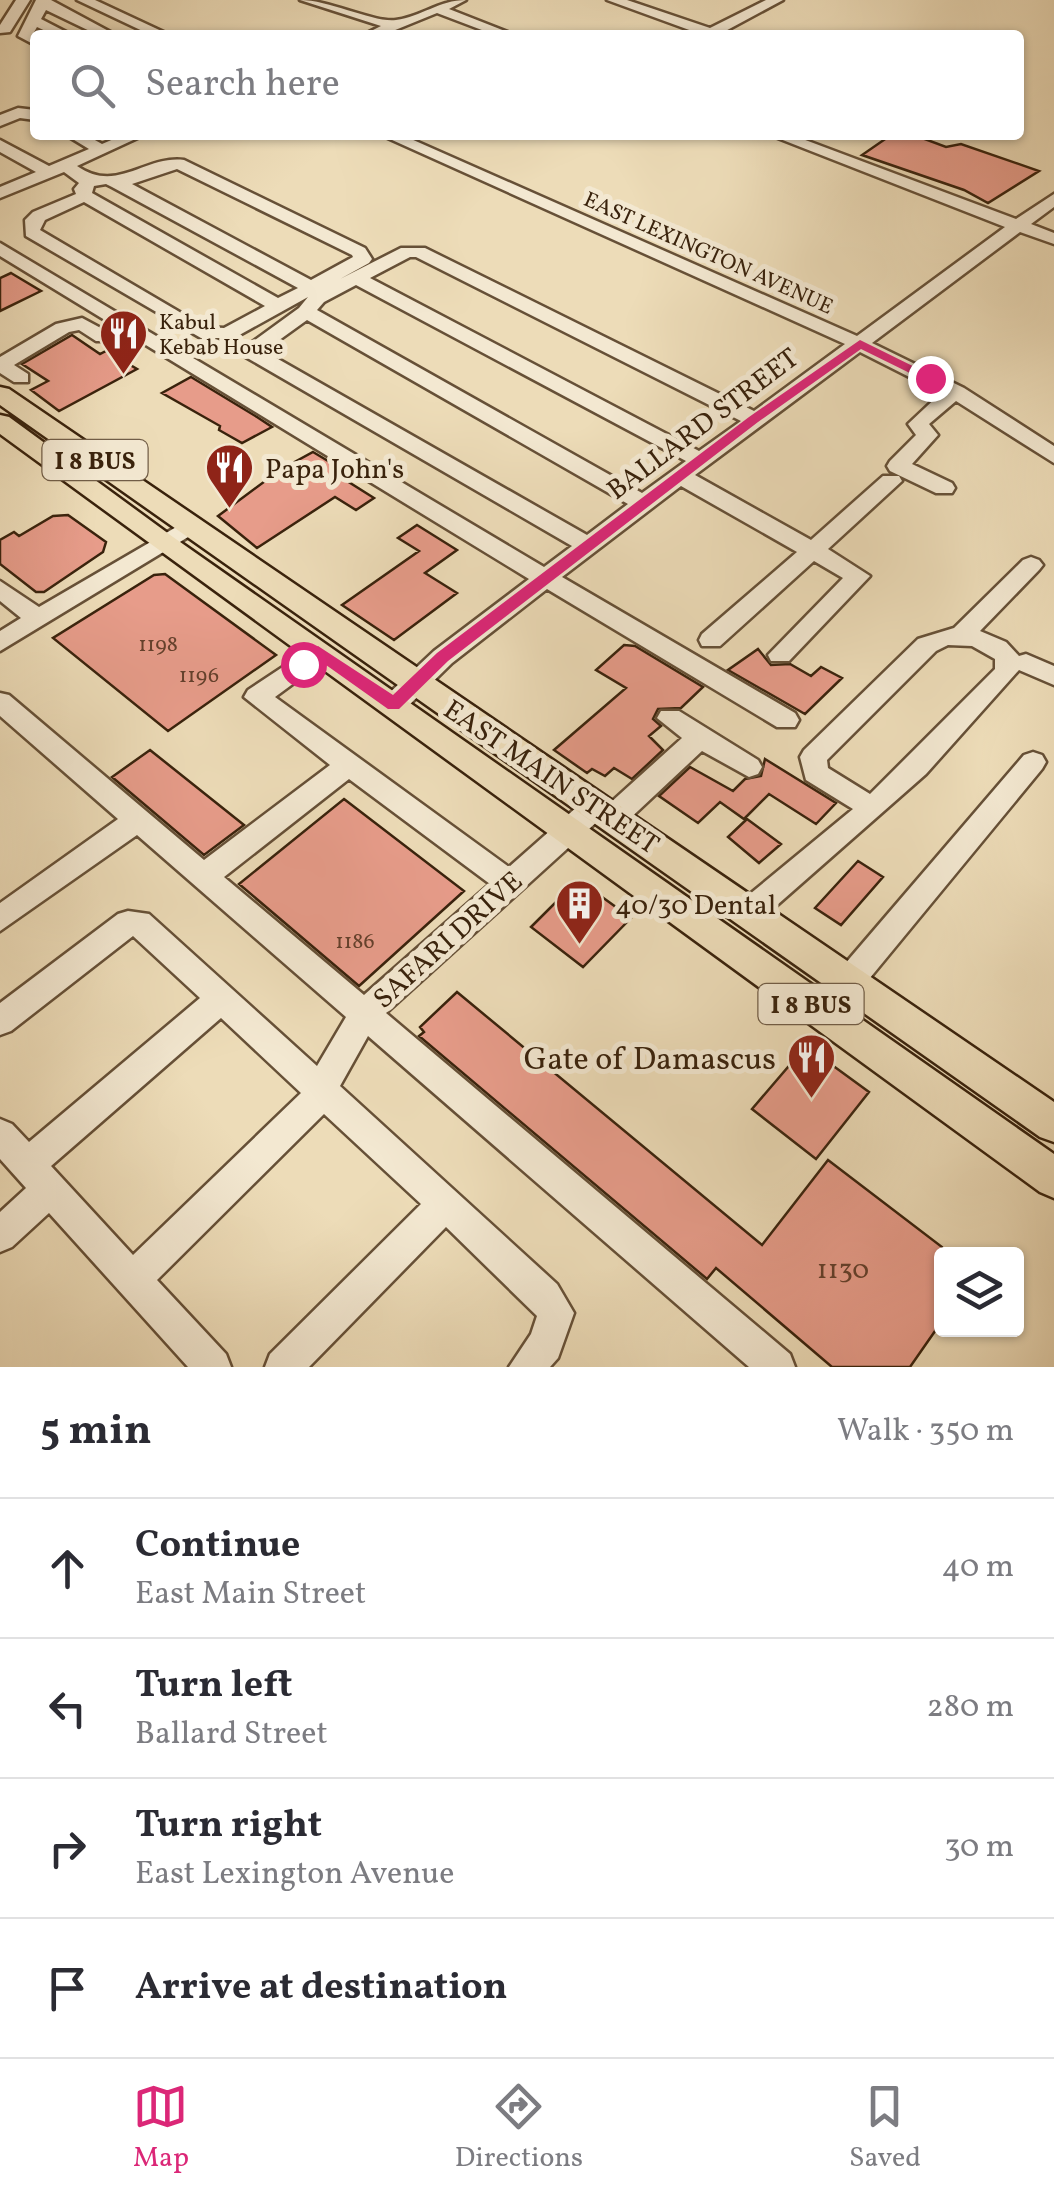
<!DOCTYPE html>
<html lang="en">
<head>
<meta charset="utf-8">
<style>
	:root { --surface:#fff; --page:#f7f7f7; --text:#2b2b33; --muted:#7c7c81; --line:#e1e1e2; --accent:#db2777 }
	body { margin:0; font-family:Vollkorn,serif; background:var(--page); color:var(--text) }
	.controls { position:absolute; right:30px; bottom:30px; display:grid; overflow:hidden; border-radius:10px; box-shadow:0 2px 8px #0004 }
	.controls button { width:90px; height:90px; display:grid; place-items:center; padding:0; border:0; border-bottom:2px solid var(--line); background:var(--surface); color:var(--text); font:50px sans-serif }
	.stop { position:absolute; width:30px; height:30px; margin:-22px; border:8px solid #db2777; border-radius:50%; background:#fff }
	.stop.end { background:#db2777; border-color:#fff; box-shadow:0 2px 10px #0008 }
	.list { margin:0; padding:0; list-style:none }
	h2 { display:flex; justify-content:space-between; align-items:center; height:130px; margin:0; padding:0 40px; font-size:42px }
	h2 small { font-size:32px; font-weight:400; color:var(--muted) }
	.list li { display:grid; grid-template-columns:65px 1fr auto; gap:30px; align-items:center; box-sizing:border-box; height:140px; padding:0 40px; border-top:2px solid var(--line) }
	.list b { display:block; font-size:38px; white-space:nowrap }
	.list p { margin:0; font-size:32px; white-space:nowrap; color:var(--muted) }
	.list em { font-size:32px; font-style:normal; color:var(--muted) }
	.icon { flex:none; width:55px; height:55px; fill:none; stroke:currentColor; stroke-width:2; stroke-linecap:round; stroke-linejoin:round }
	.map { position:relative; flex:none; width:1054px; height:1367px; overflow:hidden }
	.search { position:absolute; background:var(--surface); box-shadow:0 2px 8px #0004; left:30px; right:30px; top:30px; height:110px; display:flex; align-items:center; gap:25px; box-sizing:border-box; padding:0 35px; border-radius:10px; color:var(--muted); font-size:38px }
	.sheet { height:690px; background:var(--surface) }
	nav { display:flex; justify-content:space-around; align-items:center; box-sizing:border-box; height:140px; border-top:2px solid var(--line); background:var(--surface); font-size:28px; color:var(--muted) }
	nav a { display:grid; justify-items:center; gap:5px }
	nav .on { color:var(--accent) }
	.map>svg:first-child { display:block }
	.building { fill:#e79c8a; stroke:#39220c; stroke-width:2.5 }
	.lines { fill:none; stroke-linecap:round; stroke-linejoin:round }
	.minor-casing { stroke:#665037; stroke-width:5 }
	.major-casing { stroke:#39220c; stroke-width:5 }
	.minor { fill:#f3e8d1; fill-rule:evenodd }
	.major { fill:#eddcb8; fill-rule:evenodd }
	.route { fill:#db2777 }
	.labels { text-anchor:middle; stroke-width:10; stroke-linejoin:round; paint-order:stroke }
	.far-street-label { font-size:22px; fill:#39220c; stroke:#f3e8d1 }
	.far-poi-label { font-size:22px; fill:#39220c; stroke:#f3e8d1; text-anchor:start }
	.number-label { font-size:22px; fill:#64402c }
	.shield { fill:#f3e8d1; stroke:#715d47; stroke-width:2.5 }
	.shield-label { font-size:25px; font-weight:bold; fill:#39220c }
	.street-label { font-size:28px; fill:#39220c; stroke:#f3e8d1 }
	.poi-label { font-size:28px; fill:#39220c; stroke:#f3e8d1; text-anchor:start }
	.near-number-label { font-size:28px; fill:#64402c }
	.near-poi-label { font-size:32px; fill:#39220c; stroke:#f3e8d1; text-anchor:end }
</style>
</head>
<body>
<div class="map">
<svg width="1054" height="1367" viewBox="0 0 1054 1367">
	<rect width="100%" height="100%" fill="#eddcb8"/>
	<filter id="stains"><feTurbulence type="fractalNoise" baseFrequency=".002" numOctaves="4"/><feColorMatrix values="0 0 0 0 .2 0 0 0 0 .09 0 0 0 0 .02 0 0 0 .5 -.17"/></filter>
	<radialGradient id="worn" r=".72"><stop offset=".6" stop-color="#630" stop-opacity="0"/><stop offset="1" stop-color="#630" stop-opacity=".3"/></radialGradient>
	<path class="building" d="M891,135h23l32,12 15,-3 78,27 -51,32 -24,-13 -102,-35z
		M11,273l30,18 -41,20v-33z
		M72,335l28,19 6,-3 31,18 -78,42 -28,-21 17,-9 -26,-17z
		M191,377l66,40 15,10 -30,16 -23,-13 1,-4 -58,-33z
		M313,452l30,18 -7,4 38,24 -18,12 -21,-13 -78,51 -39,-32 62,-46z
		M68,515l38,27 -3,10 -59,40h-8l-36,-28v-24l14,-8 5,4 34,-20z
		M417,525l40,25 -32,23 32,20 -63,47 -52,-35 77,-54 -21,-13z
		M165,574l111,81 -108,76 -115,-93 101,-63z
		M624,645l11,1 68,41 -22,21 -23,1 -5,10 8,7 -12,10 14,14 -31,29 -18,-11 -9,8 -13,-7 -5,4 -33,-23 72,-62 -30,-18z
		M758,649l13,16 19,-1 21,12 10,-9 21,11 -37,36 -77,-44z
		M150,750l94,75 -40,30 -92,-78z
		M765,759l71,44 -20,21 -47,-30 -25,25 -24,-17 -22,21 -39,-27 31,-29 43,24 12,-12 16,-3z
		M344,799l120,92 -105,95 -120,-102z
		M747,819l34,25 -22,19 -31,-26z
		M858,861l25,16 -42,48 -26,-17z
		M591,889l40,29 -48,49 -52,-40 37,-37z
		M457,992l305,253 66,-85 114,87v74l-32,46h-78l-116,-99 -9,11 -288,-243 5,-4 -4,-5z
		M806,1046l63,46 -53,67 -64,-50z"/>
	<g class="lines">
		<defs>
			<path id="minor" d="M16,0h14l-20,32 -10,1v-8z
				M36,0h15l65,35h-18l-52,-25 -5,9 31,16h-18l-17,-8 -4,7 2,11 -17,-9z
				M77,0h18l75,35h-19z
				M300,0c30,0 74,23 96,20 25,-3 43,-20 70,-20l-17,9 66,26h-20l-58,-22 -54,22h-20l18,-9z
				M607,0h20l83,28 56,-28h17l-65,35h-15z
				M18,108l17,2v10l-15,-2 -20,8v-11z
				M66,135h20l16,9 21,-9h21l-67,31c40,28 68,-11 107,-6l181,88 7,11 -3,4 -29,16 61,-31h24l329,163 91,-67 -464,-209h21l455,201 148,-109 -235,-92h22l224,84 38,-25v13l-23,17 23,9v11l-34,-12 -148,111 92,45 90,58v17l-98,-62 -27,23 9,11 -26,29 40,19 3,5 -3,5h-16l-46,-22 -3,-5 3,-5 26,-26 -8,-11 33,-31 -81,-41 -165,123 116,65 72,-64h16l3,5 -74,68 42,27 -81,85h-18l-3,-6 75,-77 -29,-17 -94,85h-18l-3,-6 3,-6 95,-82 -116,-66 -119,91 233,136 4,7 -4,7h-18l-230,-138 -95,74 -49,48h-18l-4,-7 4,-7 49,-46 95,-72 -529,-323v-13l544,324 28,-21 -328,-190v-8l55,-40 9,-11 -74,41h-33l-175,-102 -1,-16 8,-8 43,-18 -2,-5 5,-6 -15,-11 -64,26v-11l36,-15 -36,-20v-12l49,26 40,-17zM177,169l175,86 1,2 -42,23 -179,-96zM106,184l6,3 186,101 -20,10 -186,-105 2,-7zM84,202l181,104 -41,22 -19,-1 -165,-97 5,-10zM410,257h6l325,164 -42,30 -329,-173zM356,285l330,176 -44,32 -325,-183 7,-8zM307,320l321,184 -41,31 -323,-184z
				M82,318l28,15v8h-14l-17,-11 -10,2 -55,33 14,9v8h-14l-14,-9v-16l56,-33z
				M190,519l11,7 -3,5 -198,120v-20l21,-13 -21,-17v-20l39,26z
				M1031,557l8,3 4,5 -4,5 -59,61 26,11 13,14 7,-2 28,12v19l-35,-15 -93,104 -167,147 -10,3 -10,-3 -4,-9 4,-9 114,-94 -47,-29 -6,-23 4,-7 114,-111 36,-11 69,-68zM948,645l24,1 23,13v10l-125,125 -42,-26 -1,-8 109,-109z
				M319,643l12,9 -3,6 -53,39 234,170 78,-69 10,-3 12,9 73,-66 -25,-20 4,-7h18l79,49 4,7 -4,7 -9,3 -47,-26 -79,74 -10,3 -13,-9 -214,194 404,341 5,13h-46l-381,-331 -28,50 217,198 17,29 -16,45 -8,9h-41l22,-33 6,-18 -91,-89 -137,140h-44l5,-13 151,-150 -97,-90 -167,166 69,74 5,13h-43l-139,-154 -37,34 -12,5v-40l26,-24 -26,-29v-40l12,5 17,18 171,-144 -67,-62 -122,95 -11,4v-32l118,-89 10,-3 21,3 168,152 29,-49 -209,-182 -137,96v-28l118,-84 -118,-103v-23l9,2 195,165 126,-95 -86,-68 4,-7zM349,779l141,105 -126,111 -140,-118zM221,1018l80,75 -168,162 -82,-89z
				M1033,752l9,3 4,7 -4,7 -182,221 -11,4 -11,-4 -4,-9 4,-9 186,-217z"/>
			<path id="major" d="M0,387l9,2 1045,713v40l-14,-5 -1040,-732z
				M0,415l9,2 164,120 881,617v44l-14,-6 -1040,-758z"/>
		</defs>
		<use href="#minor" class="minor-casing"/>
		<use href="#major" class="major-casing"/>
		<use href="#minor" class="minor"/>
		<use href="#major" class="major"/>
	</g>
	<path class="route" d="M860,340l77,38 -11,3 -65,-32 -103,73 -310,239 -49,48h-11l-69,-49 -11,8h-11v-9l21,-13 75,49 44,-42 312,-236z"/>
	<defs>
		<symbol id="restaurant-pin" viewBox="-11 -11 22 30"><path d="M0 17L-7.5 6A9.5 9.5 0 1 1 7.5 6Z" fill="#8f2418" stroke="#f3e8d1"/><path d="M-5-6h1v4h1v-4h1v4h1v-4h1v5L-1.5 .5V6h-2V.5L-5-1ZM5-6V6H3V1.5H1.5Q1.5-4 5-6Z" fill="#fff"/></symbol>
		<symbol id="building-pin" viewBox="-11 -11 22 30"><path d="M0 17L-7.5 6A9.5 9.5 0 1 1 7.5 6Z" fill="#8f2418" stroke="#f3e8d1"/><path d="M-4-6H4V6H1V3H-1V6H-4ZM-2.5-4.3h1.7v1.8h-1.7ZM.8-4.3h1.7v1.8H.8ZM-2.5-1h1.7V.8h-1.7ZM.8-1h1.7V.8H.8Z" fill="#fff"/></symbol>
	</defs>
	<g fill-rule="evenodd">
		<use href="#restaurant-pin" x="96" y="306" width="55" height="75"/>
		<use href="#restaurant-pin" x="202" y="440" width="55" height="75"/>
		<use href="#building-pin" x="552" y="876" width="55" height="75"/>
		<use href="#restaurant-pin" x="784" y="1030" width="55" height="75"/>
	</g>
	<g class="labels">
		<g class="far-street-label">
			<text transform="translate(709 252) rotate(24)" y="8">EAST LEXINGTON AVENUE</text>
		</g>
		<g class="far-poi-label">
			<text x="159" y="329">Kabul<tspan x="159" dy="25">Kebab House</tspan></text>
		</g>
		<g class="number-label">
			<text x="158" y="651">1198</text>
			<text x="199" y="682">1196</text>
			<text x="355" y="948">1186</text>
		</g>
		<g class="shield">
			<rect x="42.5" y="440" width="105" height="40" rx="8"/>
			<rect x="758.5" y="984" width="105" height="40" rx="8"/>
		</g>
		<g class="shield-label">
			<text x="95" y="469">I 8 BUS</text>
			<text x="811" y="1013">I 8 BUS</text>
		</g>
		<g class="street-label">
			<text transform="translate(702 423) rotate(-37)" y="10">BALLARD STREET</text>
			<text transform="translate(552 776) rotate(34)" y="10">EAST MAIN STREET</text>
			<text transform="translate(447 939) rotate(-42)" y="10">SAFARI DRIVE</text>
		</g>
		<g class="poi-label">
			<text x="265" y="478">Papa John's</text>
			<text x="615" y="914">40/30 Dental</text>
		</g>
		<g class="near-number-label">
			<text x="843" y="1278">1130</text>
		</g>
		<g class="near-poi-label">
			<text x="776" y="1069">Gate of Damascus</text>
		</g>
	</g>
	<rect width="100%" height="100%" filter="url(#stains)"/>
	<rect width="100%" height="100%" fill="url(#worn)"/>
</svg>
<div class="controls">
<button><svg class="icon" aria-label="layers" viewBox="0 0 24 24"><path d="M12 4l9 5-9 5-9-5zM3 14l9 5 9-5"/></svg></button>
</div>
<div class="stop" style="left:303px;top:664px"></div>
<div class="stop end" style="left:930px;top:378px"></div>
<div class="search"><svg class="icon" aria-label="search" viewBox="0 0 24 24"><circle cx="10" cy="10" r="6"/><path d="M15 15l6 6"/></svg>Search here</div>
</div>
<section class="sheet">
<h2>5 min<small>Walk · 350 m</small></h2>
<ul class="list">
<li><svg class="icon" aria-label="ahead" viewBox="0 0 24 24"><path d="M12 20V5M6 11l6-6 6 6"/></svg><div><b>Continue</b><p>East Main Street</p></div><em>40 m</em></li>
<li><svg class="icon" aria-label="left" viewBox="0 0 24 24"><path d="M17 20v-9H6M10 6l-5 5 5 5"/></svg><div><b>Turn left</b><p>Ballard Street</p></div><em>280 m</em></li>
<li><svg class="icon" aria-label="right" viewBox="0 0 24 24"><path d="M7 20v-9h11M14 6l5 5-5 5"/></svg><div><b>Turn right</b><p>East Lexington Avenue</p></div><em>30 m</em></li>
<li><svg class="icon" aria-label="arrive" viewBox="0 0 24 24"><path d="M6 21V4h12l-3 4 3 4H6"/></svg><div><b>Arrive at destination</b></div></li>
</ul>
</section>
<nav>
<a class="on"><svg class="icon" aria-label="map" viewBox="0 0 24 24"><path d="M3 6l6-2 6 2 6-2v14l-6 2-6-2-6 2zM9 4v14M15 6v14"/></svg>Map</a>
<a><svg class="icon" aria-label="directions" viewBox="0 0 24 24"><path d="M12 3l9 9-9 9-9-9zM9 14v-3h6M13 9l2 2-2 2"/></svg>Directions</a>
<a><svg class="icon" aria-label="saved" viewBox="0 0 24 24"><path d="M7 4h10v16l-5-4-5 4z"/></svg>Saved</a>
</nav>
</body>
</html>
